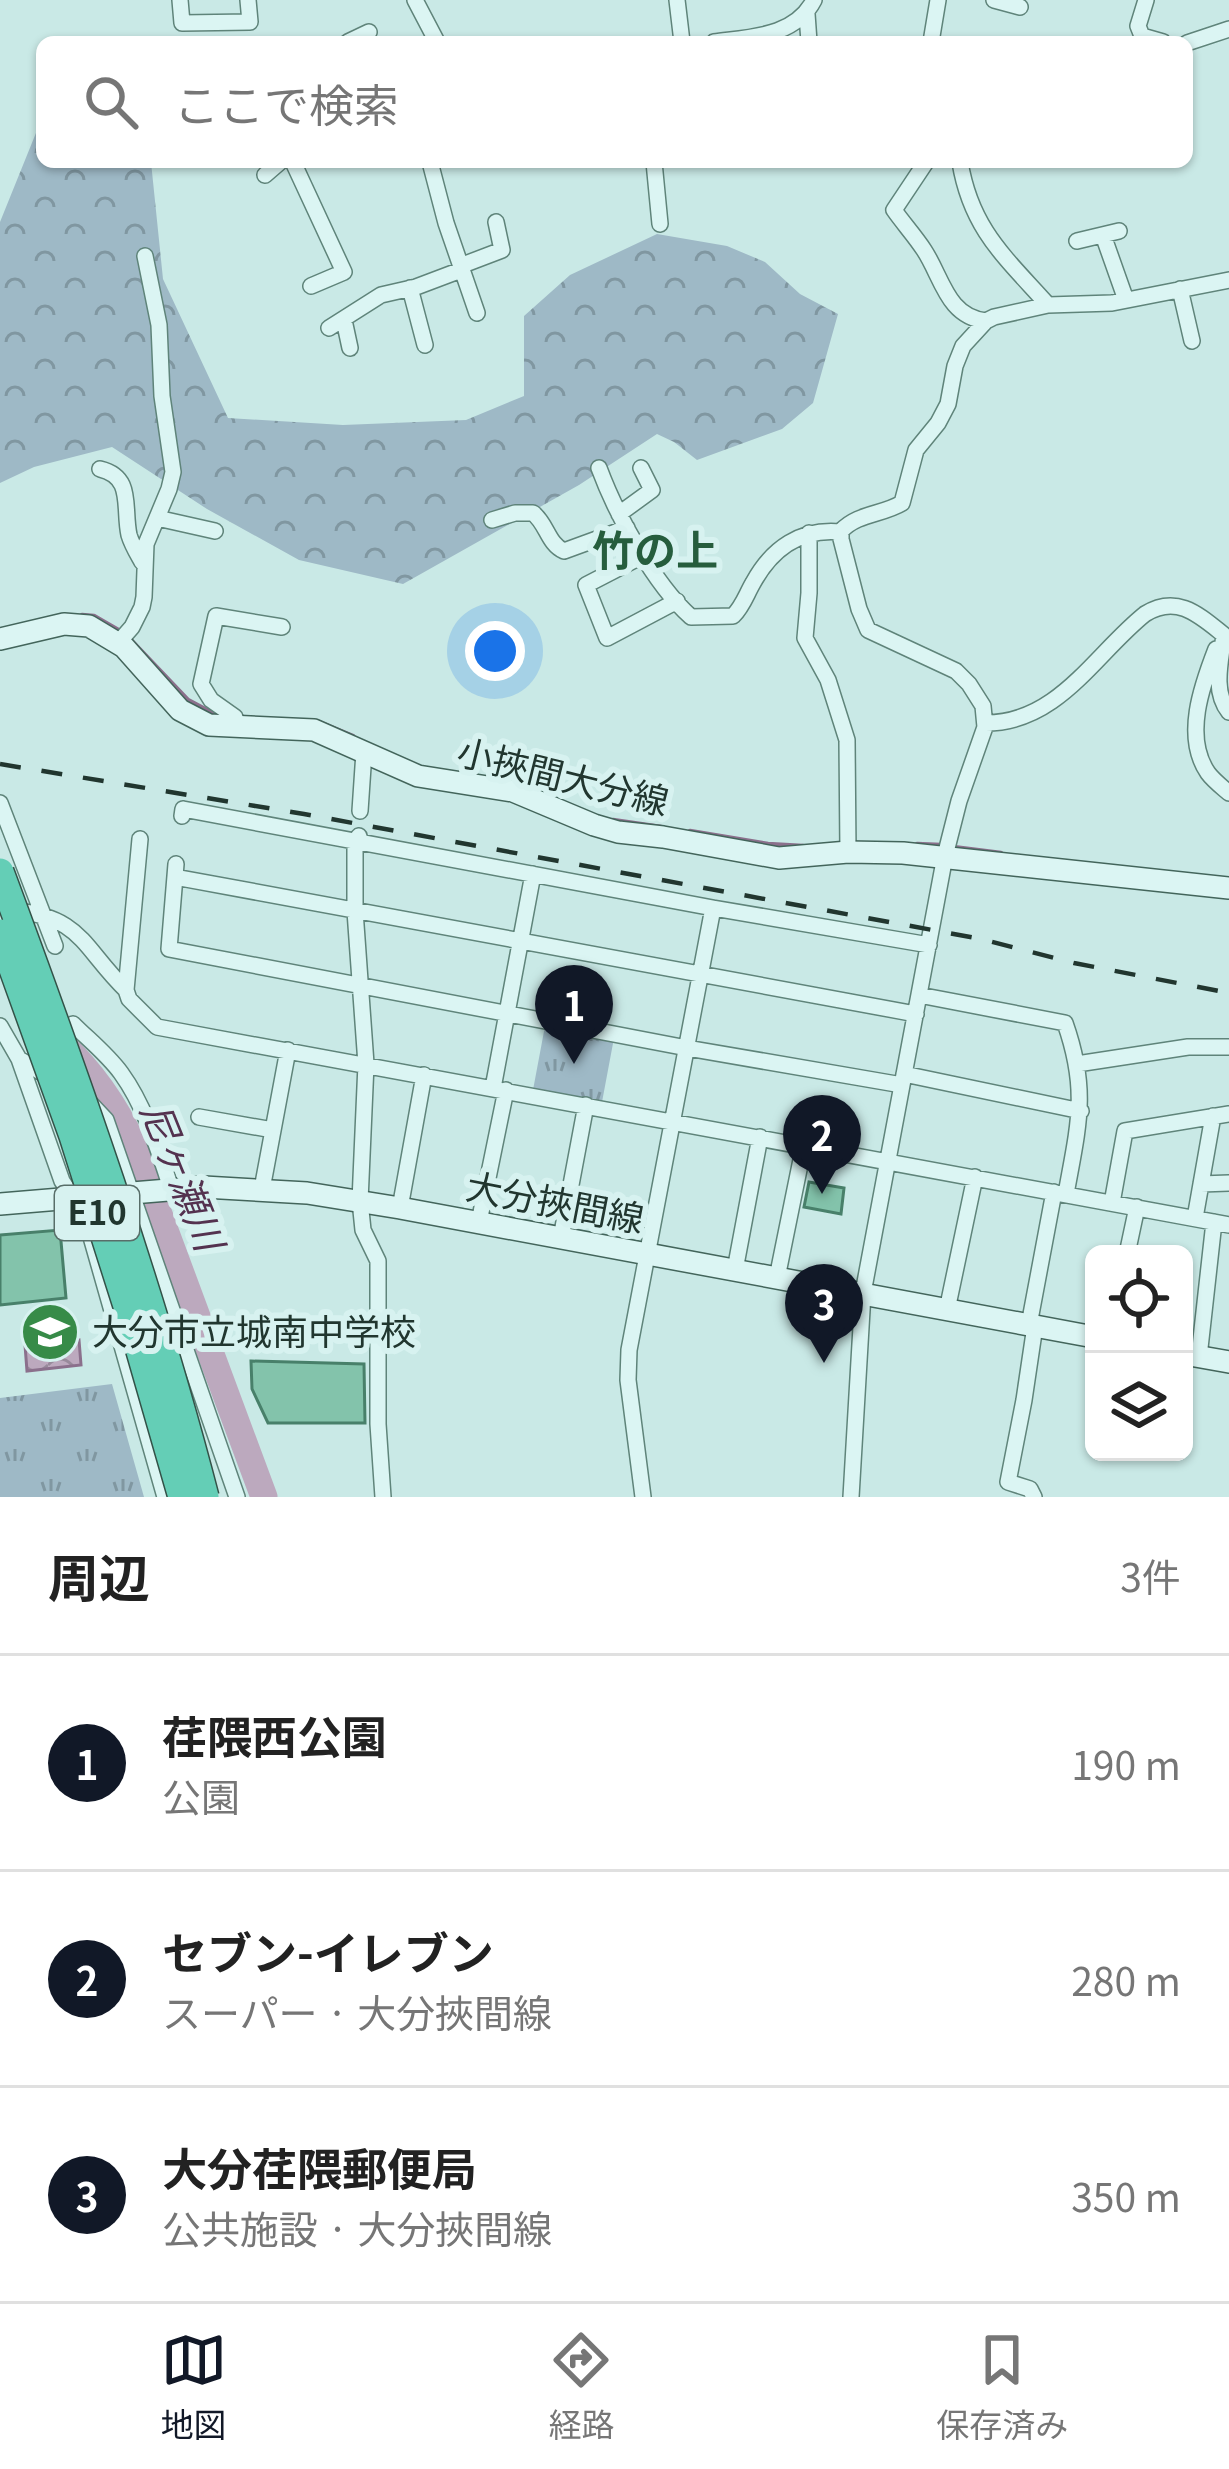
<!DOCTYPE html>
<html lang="ja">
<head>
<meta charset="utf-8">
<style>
	:root { --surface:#fff; --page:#f6f6f6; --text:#222; --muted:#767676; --line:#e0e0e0; --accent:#111827 }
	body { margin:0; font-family:Georgia,"Noto Sans JP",serif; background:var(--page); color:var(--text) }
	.controls { position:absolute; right:36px; bottom:36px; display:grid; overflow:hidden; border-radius:18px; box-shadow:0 3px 9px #0004 }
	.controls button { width:108px; height:108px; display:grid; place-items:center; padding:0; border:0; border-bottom:3px solid var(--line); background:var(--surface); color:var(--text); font:60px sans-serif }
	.you { position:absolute; left:495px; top:651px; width:42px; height:42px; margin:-30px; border:9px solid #fff; border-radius:50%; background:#1a73e8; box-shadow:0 0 0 18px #1a73e833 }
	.badge { display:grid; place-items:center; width:78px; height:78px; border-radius:50%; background:var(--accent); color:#fff; font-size:39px; font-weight:700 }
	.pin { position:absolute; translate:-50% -99px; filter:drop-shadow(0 3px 6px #0008) }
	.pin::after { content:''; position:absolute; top:63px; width:42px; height:36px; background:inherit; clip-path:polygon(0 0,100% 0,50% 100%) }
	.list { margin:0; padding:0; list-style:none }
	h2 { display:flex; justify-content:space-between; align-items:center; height:156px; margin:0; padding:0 48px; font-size:51px }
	h2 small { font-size:39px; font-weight:400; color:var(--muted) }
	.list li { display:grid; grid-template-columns:78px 1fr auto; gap:36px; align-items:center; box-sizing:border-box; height:216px; padding:0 48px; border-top:3px solid var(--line) }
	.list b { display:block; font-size:45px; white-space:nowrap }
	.list p { margin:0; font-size:39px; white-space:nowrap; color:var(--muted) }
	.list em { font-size:39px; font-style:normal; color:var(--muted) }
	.icon { flex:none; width:66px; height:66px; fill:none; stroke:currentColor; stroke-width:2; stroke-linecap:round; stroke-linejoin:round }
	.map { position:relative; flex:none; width:1229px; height:1497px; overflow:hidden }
	.search { position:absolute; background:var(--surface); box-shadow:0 3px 9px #0004; left:36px; right:36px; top:36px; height:132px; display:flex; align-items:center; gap:30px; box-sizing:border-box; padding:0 42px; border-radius:18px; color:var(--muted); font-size:45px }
	.sheet { height:804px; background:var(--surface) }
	nav { display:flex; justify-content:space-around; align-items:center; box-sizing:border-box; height:168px; border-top:3px solid var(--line); background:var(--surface); font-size:33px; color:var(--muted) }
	nav a { display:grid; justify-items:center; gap:6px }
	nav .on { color:var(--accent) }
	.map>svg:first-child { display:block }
	.forest { fill:url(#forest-crowns) }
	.park { fill:url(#park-tufts) }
	.water { fill:url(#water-waves); stroke:#8b708c; stroke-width:3 }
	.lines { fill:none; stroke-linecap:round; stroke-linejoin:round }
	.stream { stroke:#8b708c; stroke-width:4.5 }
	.river { stroke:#bca9be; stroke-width:27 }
	.building { fill:#83c3ab; stroke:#48806a; stroke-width:3 }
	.minor-casing { stroke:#5f847a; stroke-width:18 }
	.secondary-casing { stroke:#43655b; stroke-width:24 }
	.minor { stroke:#dbf5f3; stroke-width:15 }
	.secondary { stroke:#dbf5f3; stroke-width:21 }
	.rail { stroke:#21362f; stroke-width:4.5; stroke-dasharray:21 21; stroke-linecap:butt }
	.motorway-bridge-casing { stroke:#335248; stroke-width:30; stroke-linecap:butt }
	.motorway-bridge { stroke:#64ceb6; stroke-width:27 }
	.labels { text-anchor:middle; stroke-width:12; stroke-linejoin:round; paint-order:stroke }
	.shield { fill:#d7f2f0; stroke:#586e69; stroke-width:3 }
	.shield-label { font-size:33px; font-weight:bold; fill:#21362f }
	.street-label { font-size:36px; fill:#21362f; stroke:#d7f2f0 }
	.poi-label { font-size:36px; fill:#21362f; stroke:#d7f2f0; text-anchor:start }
	.water-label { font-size:39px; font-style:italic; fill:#54324f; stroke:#d7f2f0 }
	.quarter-label { font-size:42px; font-weight:bold; fill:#265d3d; stroke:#d7f2f0 }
</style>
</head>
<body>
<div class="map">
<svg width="1229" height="1497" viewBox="0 0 1229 1497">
	<defs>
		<pattern id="forest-crowns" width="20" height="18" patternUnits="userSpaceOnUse" patternTransform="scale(3)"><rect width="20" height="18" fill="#9eb9c6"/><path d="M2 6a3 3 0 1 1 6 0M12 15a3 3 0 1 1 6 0" fill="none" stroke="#8097a1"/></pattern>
		<pattern id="park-tufts" width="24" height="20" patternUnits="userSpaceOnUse" patternTransform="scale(3)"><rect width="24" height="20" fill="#9eb9c6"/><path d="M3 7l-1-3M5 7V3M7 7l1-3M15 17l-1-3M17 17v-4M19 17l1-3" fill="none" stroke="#8097a1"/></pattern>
		<pattern id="water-waves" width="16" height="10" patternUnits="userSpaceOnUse" patternTransform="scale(3)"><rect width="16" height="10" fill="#bca9be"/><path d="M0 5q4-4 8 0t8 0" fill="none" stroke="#988a9b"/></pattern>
	</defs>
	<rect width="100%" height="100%" fill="#c9e9e6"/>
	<path class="forest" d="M42,118v44h109l12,117 65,139 115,7 123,-5 58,-24v-80l46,-41 87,-41 70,12 38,16 35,32 38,20 -25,89 -31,26 -85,31 -23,-18 -17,-8 -78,51 -176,99 -104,-24 -92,-51 -95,-62 -78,20 -34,16v-261z"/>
	<path class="park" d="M545,1026l69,12 -12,64 -69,-12z
		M112,1384l32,113h-144v-99z"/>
	<path class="water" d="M79,1340l2,25 -54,6 -2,-26z"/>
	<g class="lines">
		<path class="stream" d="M82,615l12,1 26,15
			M129,638l59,62 30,16
			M319,722l34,14
			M613,820l48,7
			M690,831l78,13 35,2
			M917,844l24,1
			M953,847l48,6"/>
		<path class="river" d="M61,1043c31,29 54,62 72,101l131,353"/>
	</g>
	<path class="building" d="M809,1182l35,6 -3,26 -37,-7z
		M60,1230l6,68 -66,7v-70z
		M251,1361l113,3 1,59h-97l-16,-34z"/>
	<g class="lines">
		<defs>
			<path id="minor" d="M180,0l2,23 68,-1 -2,-22
				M415,0l22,42
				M677,0l5,42
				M994,0l26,7
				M1146,0l-8,26 4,10 21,6
				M807,14l2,28
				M348,42l21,-10
				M714,42c37,-5 81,-5 100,-42
				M931,42l7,-42
				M1187,43l42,-14
				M293,162l51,110 -33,14
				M430,162l16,61 31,90
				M654,162l6,62
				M926,162l-32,48c9,13 21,26 30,40 18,27 23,67 62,71
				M960,162c11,67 45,95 88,143
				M265,175l15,-13
				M1103,235l23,65
				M1077,241l42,-10
				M460,266l42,-16 -6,-28
				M410,288l15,57
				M1180,289l12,52
				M344,320l6,28
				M329,328l52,-33 35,-8 45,-17
				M599,468c17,46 55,116 92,149l42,-1c10,-10 13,-21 20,-33 19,-35 48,-55 88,-51
				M100,469c34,8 23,38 29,66 3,10 8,18 13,27
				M619,514l33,-24 -11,-22
				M157,518l58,13
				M492,520l23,-7h18c14,11 15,31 31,38l63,-23
				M809,533v60l-4,45 23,42 19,60 1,112
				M644,555l-58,30 21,53 70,-37
				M118,643l14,-16 10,-20 2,-10 2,-53 23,-55 4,-17 -11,-76 -3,-71 -14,-69
				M1216,649c-14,36 -33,88 -8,124 5,7 14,14 21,20
				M986,723c72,0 109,-69 159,-109 32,-20 54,1 79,21 -3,25 -12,56 5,77
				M237,728l-2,-11 -24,-17 -10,-16 15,-68 66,11
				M0,803l55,143
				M360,811l4,-59
				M182,816l1,-7 530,99 216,37
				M359,836l-4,5v70l11,153 -6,137 3,29 15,31v163l5,73
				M140,839l-14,151 3,9 28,28 1072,198
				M176,864l-7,85 518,99 215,37
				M175,877l741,137
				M10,910c73,7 71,36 116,80
				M919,995l146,28c24,68 13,104 1,171
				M73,1024c16,16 34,30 48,49 24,33 37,76 50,115
				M0,1026l19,33 43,122 23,35 80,281
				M19,1059l30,18
				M1077,1064l111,-17h41
				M904,1074l177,37
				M493,1088l40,-214
				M90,1103l16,17 131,377
				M199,1117l74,13
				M1201,1184l28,-1
				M262,1189l26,-139
				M1112,1203l13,-72 104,-17
				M400,1208l24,-133
				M1195,1218l18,-102
				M479,1222l27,-132
				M561,1238l25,-133
				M1127,1254l10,-47
				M735,1270l25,-133
				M777,1278l27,-133
				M947,1310l28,-133
				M1029,1325l25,-133
				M1199,1357l15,-135
				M643,1497l-15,-117 1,-30 84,-442
				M851,1497l12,-204 82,-437 14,-55 26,-74 -2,-21 -14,-22 -13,-13 -88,-41 -9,-21 -18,-70v-8c17,-18 41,-16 61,-28l14,-53 22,-27 10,-19 7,-38 8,-20 23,-25 8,-4 54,-12 64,-2 117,-23
				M1034,1497l-4,-8 -22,-7 16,-82 11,-74"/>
			<path id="secondary" d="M0,639l64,-15 25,2 35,21 56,63 29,15 105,5 104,46 95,15 81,34 24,7 45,5 116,21 69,-6 55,1 326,35
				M0,1204l204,-17 103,6 93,15 694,129
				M1184,1354l45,8"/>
		</defs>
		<use href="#minor" class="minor-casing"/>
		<use href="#secondary" class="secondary-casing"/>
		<use href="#minor" class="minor"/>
		<use href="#secondary" class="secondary"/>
		<path class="rail" d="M0,764l304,50 677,125 93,24 155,30"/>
		<defs>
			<path id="motorway-bridge" d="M0,872c76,205 150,413 205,625
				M0,933l73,203 54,170 55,191"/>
		</defs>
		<use href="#motorway-bridge" class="motorway-bridge-casing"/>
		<use href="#motorway-bridge" class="motorway-bridge"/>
	</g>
	<defs>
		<symbol id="school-disc" viewBox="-11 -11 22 22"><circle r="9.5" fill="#378b48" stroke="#d7f2f0"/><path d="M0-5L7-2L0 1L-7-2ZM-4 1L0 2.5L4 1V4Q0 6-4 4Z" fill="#fff"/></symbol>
	</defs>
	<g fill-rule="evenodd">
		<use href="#school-disc" x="17" y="1299" width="66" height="66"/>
	</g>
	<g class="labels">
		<rect class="shield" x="55" y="1186" width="84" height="54" rx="9"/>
		<g class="shield-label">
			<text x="97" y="1225">E10</text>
		</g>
		<g class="street-label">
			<text transform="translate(563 777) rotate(14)" y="13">小挾間大分線</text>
			<text transform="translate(555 1203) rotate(11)" y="13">大分挾間線</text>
		</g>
		<g class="poi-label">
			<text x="92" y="1345">大分市立城南中学校</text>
		</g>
		<g class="water-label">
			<text transform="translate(182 1176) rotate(68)" y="14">尼ヶ瀬川</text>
		</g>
		<g class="quarter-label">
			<text x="655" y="566">竹の上</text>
		</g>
	</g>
</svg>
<div class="controls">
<button><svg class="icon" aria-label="locate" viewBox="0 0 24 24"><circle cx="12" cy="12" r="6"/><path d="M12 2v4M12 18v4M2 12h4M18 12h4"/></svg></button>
<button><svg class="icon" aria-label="layers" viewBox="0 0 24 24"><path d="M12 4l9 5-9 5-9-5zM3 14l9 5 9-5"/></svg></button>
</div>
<div class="you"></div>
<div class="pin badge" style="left:574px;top:1064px">1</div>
<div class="pin badge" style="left:822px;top:1194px">2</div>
<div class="pin badge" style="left:824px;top:1363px">3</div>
<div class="search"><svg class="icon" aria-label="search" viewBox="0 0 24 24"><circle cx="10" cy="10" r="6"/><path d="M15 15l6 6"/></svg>ここで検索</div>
</div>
<section class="sheet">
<h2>周辺<small>3件</small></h2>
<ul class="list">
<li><span class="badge">1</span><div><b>荏隈西公園</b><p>公園</p></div><em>190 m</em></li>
<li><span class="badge">2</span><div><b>セブン-イレブン</b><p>スーパー · 大分挾間線</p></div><em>280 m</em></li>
<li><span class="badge">3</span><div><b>大分荏隈郵便局</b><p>公共施設 · 大分挾間線</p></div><em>350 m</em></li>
</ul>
</section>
<nav>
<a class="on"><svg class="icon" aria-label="map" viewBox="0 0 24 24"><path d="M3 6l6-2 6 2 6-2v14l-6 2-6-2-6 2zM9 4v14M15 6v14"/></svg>地図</a>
<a><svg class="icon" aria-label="directions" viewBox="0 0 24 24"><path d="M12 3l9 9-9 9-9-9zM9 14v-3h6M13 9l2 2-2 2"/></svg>経路</a>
<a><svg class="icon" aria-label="saved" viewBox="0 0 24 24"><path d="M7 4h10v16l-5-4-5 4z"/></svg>保存済み</a>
</nav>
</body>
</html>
